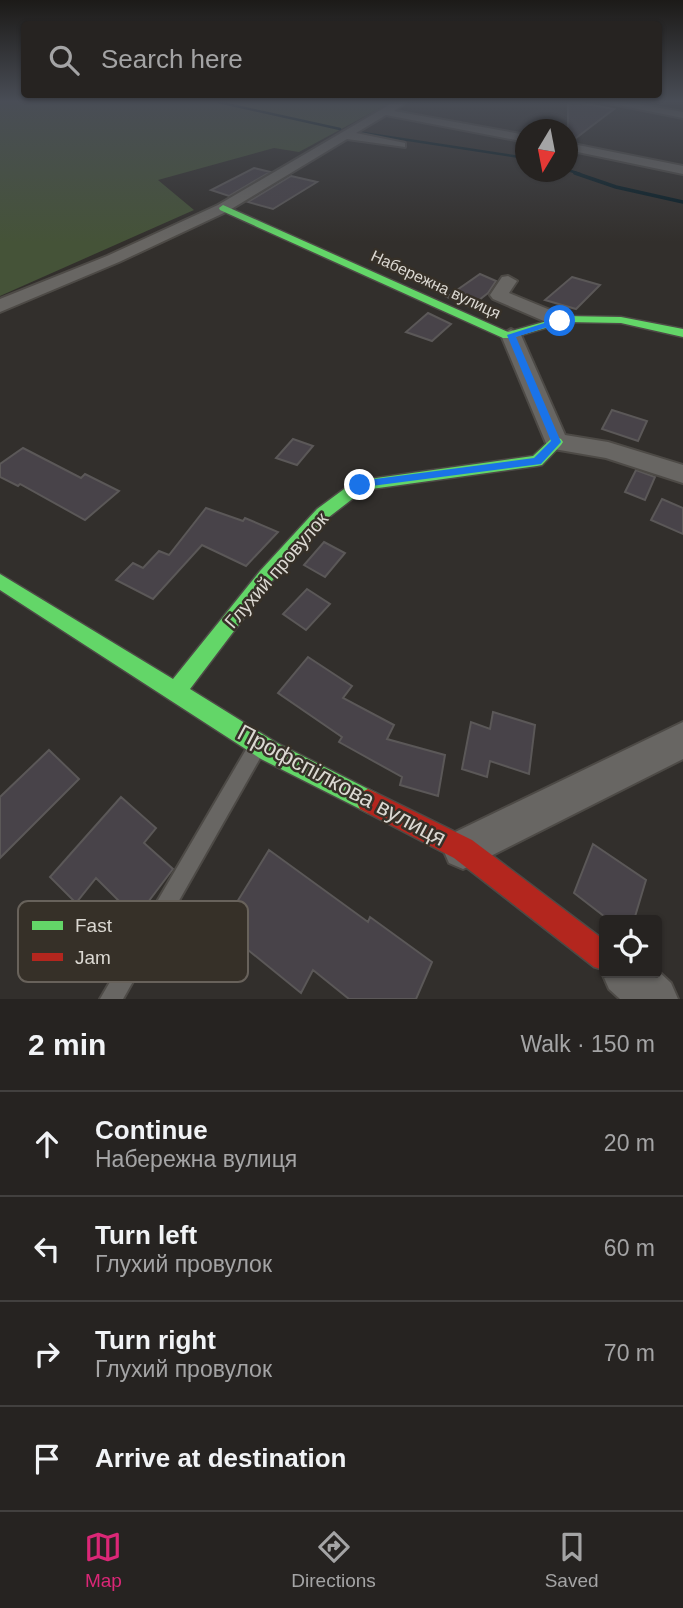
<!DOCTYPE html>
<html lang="en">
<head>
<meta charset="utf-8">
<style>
	:root { --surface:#262321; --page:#2e2b2a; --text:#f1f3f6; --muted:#a4a4a5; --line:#42403f; --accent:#db2777 }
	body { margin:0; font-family:Helvetica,sans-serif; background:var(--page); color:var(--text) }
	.controls { position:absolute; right:21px; bottom:21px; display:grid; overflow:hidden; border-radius:7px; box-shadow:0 2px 5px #0004 }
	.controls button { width:63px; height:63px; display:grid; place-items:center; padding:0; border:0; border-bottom:2px solid var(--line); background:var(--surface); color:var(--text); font:35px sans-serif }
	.compass { position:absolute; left:515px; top:119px; width:63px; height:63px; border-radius:50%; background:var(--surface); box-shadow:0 2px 5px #0004; rotate:190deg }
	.stop { position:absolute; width:21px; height:21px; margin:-16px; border:5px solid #1a73e8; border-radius:50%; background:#fff }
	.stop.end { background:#1a73e8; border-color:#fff; box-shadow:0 2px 7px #0008 }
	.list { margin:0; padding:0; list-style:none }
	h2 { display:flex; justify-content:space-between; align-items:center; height:91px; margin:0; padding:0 28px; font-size:30px }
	h2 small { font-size:23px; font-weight:400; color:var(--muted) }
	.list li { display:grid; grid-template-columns:46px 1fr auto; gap:21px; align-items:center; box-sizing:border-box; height:105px; padding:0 28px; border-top:2px solid var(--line) }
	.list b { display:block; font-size:26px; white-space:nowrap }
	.list p { margin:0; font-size:23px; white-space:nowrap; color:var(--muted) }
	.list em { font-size:23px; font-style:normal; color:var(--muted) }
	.icon { flex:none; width:38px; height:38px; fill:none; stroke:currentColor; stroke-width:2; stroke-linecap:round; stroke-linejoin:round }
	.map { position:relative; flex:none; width:683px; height:999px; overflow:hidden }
	.search { position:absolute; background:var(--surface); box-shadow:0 2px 5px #0004; left:21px; right:21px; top:21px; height:77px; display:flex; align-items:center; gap:18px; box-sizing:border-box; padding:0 24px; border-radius:7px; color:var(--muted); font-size:26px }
	.sheet { height:511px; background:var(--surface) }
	nav { display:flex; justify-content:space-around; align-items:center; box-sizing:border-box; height:98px; border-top:2px solid var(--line); background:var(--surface); font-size:19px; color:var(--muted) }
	nav a { display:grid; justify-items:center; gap:4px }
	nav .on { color:var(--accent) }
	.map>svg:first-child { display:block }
	.green { fill:#455338 }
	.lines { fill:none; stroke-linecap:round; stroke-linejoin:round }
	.stream-far1 { stroke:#041b23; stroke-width:2.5 }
	.stream { stroke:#041b23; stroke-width:3.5 }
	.building { fill:#484349; stroke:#5b5858; stroke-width:2 }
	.lane-casing { stroke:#4d4a46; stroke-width:4 }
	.street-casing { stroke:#4d4a46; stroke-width:4 }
	.fast-casing { stroke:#4d4a46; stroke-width:3 }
	.jam-casing { stroke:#4d4a46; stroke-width:3 }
	.lane { fill:#686663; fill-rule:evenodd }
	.street { fill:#686663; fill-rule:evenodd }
	.fast { fill:#63d668; fill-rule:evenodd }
	.jam { fill:#b3261e; fill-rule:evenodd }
	.route { fill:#1a73e8 }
	.labels { text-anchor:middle; stroke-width:5; stroke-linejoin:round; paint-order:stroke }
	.far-street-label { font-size:16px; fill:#dbd8d2; stroke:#363028 }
	.street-label { font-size:19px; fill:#dbd8d2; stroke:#363028 }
	.near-street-label { font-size:23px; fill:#dbd8d2; stroke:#363028 }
	.key { fill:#363028; stroke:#68625b; stroke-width:2 }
	.key-label { font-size:19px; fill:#dbd8d2 }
</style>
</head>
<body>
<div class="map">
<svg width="683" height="999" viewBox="0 0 683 999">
	<rect width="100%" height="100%" fill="#322f2c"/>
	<path class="green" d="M0,102h391l-92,50 -25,-4 -116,32 36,30 -194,86z"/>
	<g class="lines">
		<path class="stream-far1" d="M218,102l122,27
			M356,132l170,26
			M568,170l12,4"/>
		<path class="stream" d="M575,173l41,14 67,15"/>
	</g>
	<path class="building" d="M568,102h8l38,7 -42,32h-4z
		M254,168l16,4 -41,24 -18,-6z
		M291,176l26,6 -44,27 -25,-7z
		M480,274l16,7 -8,12 -18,14 -23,-10z
		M572,277l28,8 -24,24 -31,-9z
		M428,313l23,11 -19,17 -26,-9z
		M612,410l35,11 -9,20 -36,-12z
		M293,439l20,7 -16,19 -21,-7z
		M23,448l58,30 4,-4 34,17 -34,29 -65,-36 -2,2 -18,-9v-13z
		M636,470l19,7 -10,23 -20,-8z
		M662,499l21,9v26l-32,-14z
		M206,508l37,13 2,-3 33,14 -32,34 -44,-21 -49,54 -37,-19 17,-17 10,5 16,-17 10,4z
		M324,542l21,11 -20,24 -21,-12z
		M307,589l23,15 -24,26 -23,-16z
		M308,657l44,29 -9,12 51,27 -7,14 58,16 -7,41 -38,-11 2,-8 -63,-35 3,-5 -64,-44z
		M493,712l42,13 -6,49 -39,-13 -3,16 -25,-8 9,-47 19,7z
		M49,750l30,29 -79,79v-61z
		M121,797l35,31 -12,15 29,26 -37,49 -40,-40 -20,25 -26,-26z
		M593,844l53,36 -12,40h-25l-35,-27z
		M269,850l99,72 2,-5 62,45 -16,37h-67l-36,-29 -12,23 -80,-65z"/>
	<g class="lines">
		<defs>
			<path id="lane" d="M253,745l6,3 3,6 -3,6 -136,239h-23l147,-251z"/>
			<path id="street" d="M394,102h12l-12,9 132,24v7l-140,-27 -30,18 49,10v4l-58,-8 -119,72 -109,51 -119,50v-13l107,-43 111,-51z
				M603,102h22l58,10v6z
				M568,143l115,23v8l-115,-24z
				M508,276l9,5 -8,12 58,24 2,4 -2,4h-14l-60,-26 -3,-4 12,-18z
				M511,329l10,6 44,100 43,7 75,23v18l-77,-25 -58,-10 -47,-113z
				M683,722v37l-206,104 -14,6 -14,-6 -6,-14 6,-14z
				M604,968v5h53v-3l14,13 7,16h-58l-11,-10 -7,-16z"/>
			<path id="fast" d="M223,205l285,127 57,-16 56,1 62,12v8l-62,-14 -55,-1 -55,16h-8l-283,-128 -1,-2z
				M556,437l5,2 2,3 -2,3 -19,20 -5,1 -173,24 -35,27 -57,64 -82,108 87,54 99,50 4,8 -4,8 -8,4 -107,-54 -261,-169v-16l173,105 87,-108 57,-62 38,-28 178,-25 18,-17z"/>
			<path id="jam" d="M368,789l104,51 132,100v30l-10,-3 -140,-109 -94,-49 -4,-8 4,-8z"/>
		</defs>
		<use href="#lane" class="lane-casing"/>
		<use href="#street" class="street-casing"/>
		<use href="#fast" class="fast-casing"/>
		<use href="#jam" class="jam-casing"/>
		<use href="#lane" class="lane"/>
		<use href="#street" class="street"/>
		<use href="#fast" class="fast"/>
		<use href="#jam" class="jam"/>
	</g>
	<linearGradient id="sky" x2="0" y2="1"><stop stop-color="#1c1a18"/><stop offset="0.42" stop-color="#494d56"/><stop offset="1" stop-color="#494d56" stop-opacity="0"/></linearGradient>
	<rect width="683" height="242" fill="url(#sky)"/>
	<path class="route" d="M560,318l3,4 -47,15 45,105 -20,22 -185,24 -2,-3 6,-4 174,-23 17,-17 -44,-106z"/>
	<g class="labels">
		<g class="far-street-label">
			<text transform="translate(436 284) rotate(25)" y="6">Набережна вулиця</text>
		</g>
		<g class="street-label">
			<text transform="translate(276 570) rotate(-49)" y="7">Глухий провулок</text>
		</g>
		<g class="near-street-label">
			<text transform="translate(342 785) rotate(28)" y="8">Профспілкова вулиця</text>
		</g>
	</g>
	<rect x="18" y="901" width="230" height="81" rx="10" class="key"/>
	<rect x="32" y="921" width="31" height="9" fill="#63d668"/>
	<rect x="32" y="953" width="31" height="8" fill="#b3261e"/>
	<g class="key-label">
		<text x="75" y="932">Fast</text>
		<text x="75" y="964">Jam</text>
	</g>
</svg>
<div class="controls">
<button><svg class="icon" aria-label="locate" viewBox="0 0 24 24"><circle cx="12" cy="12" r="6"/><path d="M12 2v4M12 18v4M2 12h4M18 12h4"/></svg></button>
</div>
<svg class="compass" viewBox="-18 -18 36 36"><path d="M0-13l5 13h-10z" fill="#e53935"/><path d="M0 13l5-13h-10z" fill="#a4a4a5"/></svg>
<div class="stop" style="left:560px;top:321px"></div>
<div class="stop end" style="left:360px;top:485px"></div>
<div class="search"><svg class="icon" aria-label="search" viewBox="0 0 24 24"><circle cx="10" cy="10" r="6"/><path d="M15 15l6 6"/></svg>Search here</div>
</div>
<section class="sheet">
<h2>2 min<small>Walk · 150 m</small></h2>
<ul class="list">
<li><svg class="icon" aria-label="ahead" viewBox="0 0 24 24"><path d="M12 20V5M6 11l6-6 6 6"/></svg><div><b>Continue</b><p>Набережна вулиця</p></div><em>20 m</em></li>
<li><svg class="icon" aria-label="left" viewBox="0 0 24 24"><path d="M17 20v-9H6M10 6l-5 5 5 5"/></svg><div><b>Turn left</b><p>Глухий провулок</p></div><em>60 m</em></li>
<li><svg class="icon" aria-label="right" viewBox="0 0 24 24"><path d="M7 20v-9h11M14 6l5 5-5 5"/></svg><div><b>Turn right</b><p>Глухий провулок</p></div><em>70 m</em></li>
<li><svg class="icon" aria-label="arrive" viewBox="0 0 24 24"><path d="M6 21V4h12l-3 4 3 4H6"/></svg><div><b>Arrive at destination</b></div></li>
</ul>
</section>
<nav>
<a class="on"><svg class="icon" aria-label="map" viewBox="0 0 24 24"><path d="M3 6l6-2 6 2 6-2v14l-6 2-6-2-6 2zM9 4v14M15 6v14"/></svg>Map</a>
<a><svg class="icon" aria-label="directions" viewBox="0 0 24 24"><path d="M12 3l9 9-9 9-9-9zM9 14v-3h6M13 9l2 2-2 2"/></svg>Directions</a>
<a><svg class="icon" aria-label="saved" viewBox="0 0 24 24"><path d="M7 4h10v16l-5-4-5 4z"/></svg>Saved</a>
</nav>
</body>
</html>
